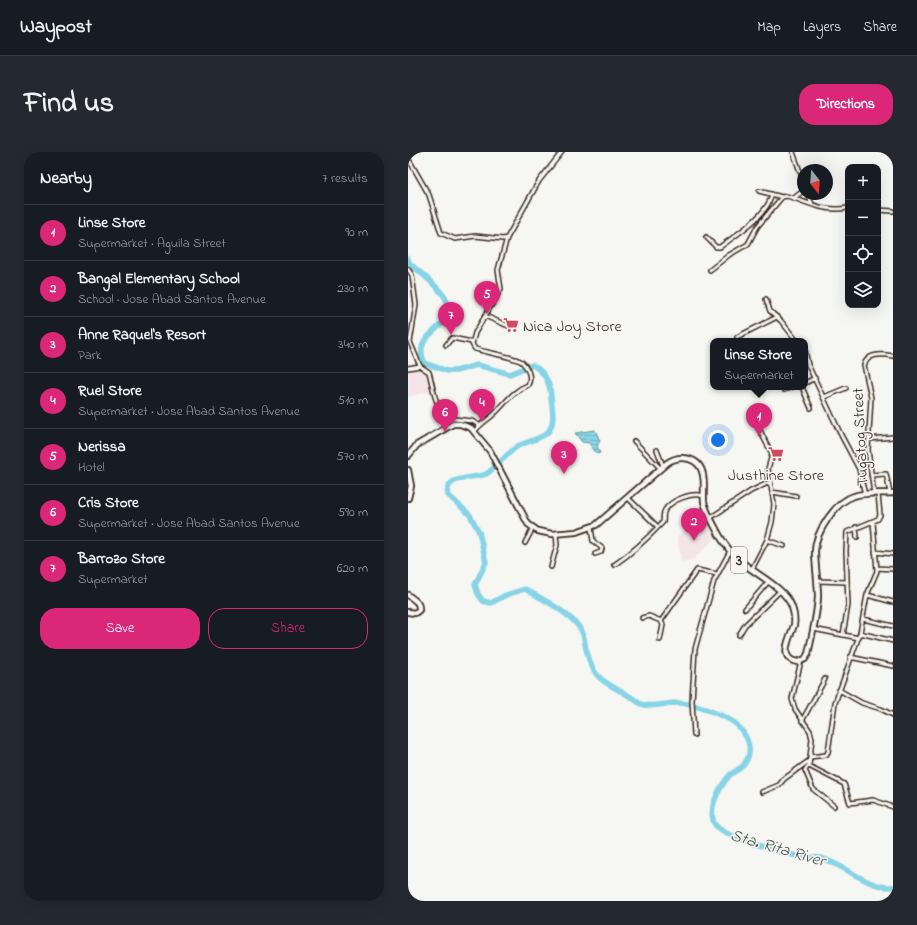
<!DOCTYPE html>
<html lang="en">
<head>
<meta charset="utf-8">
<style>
	:root { --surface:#171b24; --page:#242831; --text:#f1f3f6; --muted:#9ea1a6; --line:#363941; --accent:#db2777 }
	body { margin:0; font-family:"Indie Flower",sans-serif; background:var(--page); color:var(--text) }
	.controls { position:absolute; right:12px; top:12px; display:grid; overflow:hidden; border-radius:8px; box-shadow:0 4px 16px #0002 }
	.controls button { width:36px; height:36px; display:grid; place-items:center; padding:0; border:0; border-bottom:1px solid var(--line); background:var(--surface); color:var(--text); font:20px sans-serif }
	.compass { position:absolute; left:389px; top:12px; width:36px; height:36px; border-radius:50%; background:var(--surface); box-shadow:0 4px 16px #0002; rotate:163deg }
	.you { position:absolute; left:310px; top:288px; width:14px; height:14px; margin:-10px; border:3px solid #fff; border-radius:50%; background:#1a73e8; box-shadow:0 0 0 6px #1a73e833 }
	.badge { display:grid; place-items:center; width:26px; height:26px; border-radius:50%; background:var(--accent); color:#fff; font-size:13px; font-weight:700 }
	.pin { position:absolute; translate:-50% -33px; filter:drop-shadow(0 1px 2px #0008) }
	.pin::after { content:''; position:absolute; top:21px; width:14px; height:12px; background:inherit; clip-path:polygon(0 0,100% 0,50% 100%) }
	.popup { position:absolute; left:302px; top:186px; width:98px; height:52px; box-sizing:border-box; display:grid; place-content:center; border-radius:8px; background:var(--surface); filter:drop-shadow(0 1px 3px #0005); font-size:13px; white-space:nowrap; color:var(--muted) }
	.popup b { font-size:15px; color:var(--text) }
	.popup::after { content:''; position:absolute; left:50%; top:100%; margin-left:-8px; border:8px solid transparent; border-top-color:var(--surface) }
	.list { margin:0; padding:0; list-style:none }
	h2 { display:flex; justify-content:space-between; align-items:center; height:52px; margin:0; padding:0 16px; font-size:17px }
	h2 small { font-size:13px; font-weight:400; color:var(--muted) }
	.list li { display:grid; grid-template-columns:26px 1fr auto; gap:12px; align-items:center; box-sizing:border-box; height:56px; padding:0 16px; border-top:1px solid var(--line) }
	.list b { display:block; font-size:15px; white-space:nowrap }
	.list p { margin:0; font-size:13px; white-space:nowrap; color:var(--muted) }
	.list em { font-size:13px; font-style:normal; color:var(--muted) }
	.actions { display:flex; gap:8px; padding:12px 16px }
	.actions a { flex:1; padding:9px 0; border:1px solid var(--accent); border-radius:16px; text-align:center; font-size:14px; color:var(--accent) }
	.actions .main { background:var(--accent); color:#fff }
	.icon { flex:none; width:22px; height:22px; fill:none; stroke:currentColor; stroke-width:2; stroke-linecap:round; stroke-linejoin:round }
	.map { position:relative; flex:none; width:485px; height:749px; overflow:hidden; border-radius:16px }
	header { display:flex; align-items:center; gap:24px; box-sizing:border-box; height:56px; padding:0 20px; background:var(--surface); border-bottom:1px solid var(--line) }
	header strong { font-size:19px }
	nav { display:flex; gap:22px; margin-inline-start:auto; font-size:14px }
	.intro { display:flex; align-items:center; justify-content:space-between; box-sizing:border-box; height:96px; padding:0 24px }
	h1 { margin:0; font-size:28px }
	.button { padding:10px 18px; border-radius:16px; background:var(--accent); color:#fff; font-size:14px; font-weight:700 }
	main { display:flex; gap:24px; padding:0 24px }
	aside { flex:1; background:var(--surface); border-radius:16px; box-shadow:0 4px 16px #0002 }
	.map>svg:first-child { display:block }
	.built { fill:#f4e4e8 }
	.water { fill:url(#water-rules); stroke:#699096 }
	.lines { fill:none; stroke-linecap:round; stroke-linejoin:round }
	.river { stroke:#87d4e6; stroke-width:5.5 }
	.minor-casing { stroke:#3b2a1e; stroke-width:6 }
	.trunk-casing { stroke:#3b2a1e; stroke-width:8 }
	.minor { stroke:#f6f6f2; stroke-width:3 }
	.trunk { stroke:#f6f6f2; stroke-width:4.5 }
	.labels { text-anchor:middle; stroke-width:3; stroke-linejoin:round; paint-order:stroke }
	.shield { fill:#f6f6f2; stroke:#73675e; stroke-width:1 }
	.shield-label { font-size:15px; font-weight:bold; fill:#3b2a1e }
	.poi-label { font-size:16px; fill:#3b2a1e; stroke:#f6f6f2; text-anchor:start }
	.street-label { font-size:16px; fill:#3b2a1e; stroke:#f6f6f2 }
	.water-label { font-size:17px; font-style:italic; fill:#4e5450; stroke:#f6f6f2 }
</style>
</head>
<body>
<header>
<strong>Waypost</strong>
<nav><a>Map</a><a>Layers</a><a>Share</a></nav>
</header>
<div class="intro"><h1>Find us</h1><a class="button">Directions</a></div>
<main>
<aside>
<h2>Nearby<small>7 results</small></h2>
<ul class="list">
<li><span class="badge">1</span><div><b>Linse Store</b><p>Supermarket · Aguila Street</p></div><em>90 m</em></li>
<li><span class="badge">2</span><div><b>Bangal Elementary School</b><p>School · Jose Abad Santos Avenue</p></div><em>230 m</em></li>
<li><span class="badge">3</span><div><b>Anne Raquel's Resort</b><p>Park</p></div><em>340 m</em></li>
<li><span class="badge">4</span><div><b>Ruel Store</b><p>Supermarket · Jose Abad Santos Avenue</p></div><em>510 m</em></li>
<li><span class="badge">5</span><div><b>Nerissa</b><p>Hotel</p></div><em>570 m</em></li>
<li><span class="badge">6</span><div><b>Cris Store</b><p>Supermarket · Jose Abad Santos Avenue</p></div><em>590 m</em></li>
<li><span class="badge">7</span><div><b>Barrozo Store</b><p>Supermarket</p></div><em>620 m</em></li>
</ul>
<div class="actions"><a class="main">Save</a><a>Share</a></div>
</aside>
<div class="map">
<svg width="485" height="749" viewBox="0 0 485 749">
	<defs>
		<pattern id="water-rules" width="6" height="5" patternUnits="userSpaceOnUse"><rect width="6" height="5" fill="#87d4e6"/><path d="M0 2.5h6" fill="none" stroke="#75b6c5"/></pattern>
	</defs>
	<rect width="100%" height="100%" fill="#f6f6f2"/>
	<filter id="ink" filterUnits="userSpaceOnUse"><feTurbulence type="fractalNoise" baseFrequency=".025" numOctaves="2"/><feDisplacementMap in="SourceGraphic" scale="8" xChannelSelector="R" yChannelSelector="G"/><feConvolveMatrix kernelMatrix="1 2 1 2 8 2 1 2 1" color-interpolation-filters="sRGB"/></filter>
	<g filter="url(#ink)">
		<path class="built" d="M12,217l9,5 3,17 -24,6v-26z
			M299,366l9,19 -22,22 -13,3 -4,-26z"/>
		<path class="water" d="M187,278l5,11 -3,5 3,7 -3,1 -8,-11 -7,-1 -7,-9z"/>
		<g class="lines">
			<path class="river" d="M0,107l2,5c11,9 25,20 34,32 4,5 6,18 1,24 -9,12 -32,21 -20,43l22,8h9l21,-6 33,9 22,-9c12,6 18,18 19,32 1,11 5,25 -3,35 -4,6 -23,10 -30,14 -11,7 -23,23 -32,28 -11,5 -43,1 -38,21l22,20 9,17 7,30 -11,23 3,9 5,7 8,2 15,-8 19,-6c17,10 42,22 54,38 6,7 5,14 7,22 8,33 18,32 45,48 3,2 6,5 10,7 11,5 27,-2 39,-1 12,0 50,14 58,23 10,11 16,23 7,37 -3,6 -12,8 -16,13 -10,12 -21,32 -15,47 5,13 77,33 92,34 5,1 10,0 15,1 24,7 46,30 72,29"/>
			<defs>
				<path id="minor" d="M385,0l10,28
					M0,6l21,37 12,38 14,6 20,-3 28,3 4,-1 32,-57 23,-29
					M351,39l23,6
					M400,42l4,10
					M386,46l9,-7
					M470,58l15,1
					M298,85l10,10h4c16,-12 48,-32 52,-53
					M0,117l4,6 4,30 -6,37 10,24
					M302,118l19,-15 19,-11 9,-17 25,-30 5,-1c23,7 36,16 61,12
					M358,147l4,12 11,10 16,20
					M77,164l26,11
					M329,185l40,-20
					M38,193l6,-7 20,4
					M397,198l3,15 33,70 18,34 6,26
					M0,216l12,-2 9,6 6,25 7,19 4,2 26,3 7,4
					M397,231l10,-5
					M394,235l9,21
					M376,238l9,-3
					M416,245l22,-9
					M343,261l21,41 -4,15 6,35 -2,18 -5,18 -15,29
					M67,279c6,-8 13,-11 19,-17 12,-11 18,-23 34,-29 4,-7 0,-17 -6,-23 -7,-5 -37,-10 -47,-13l-3,-5 3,-11 26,-44 -3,-19 9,-32
					M461,287l24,-2
					M226,289l26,27
					M249,298l6,16
					M463,323l15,-1 4,19
					M364,340l24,4
					M466,342l-6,-44 3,-52 -7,-33c4,-12 19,-11 29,-9
					M220,346l30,29
					M302,366l41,-27 19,-9
					M448,375l1,10
					M183,376l2,13 9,7 -1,4 -6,2
					M359,388l17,6
					M117,391l8,-15
					M467,400l18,2
					M206,413c18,-12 34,-27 49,-43 1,-4 -1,-8 2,-12 6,-10 27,-18 38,-14
					M143,415l6,-22 -1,-11
					M469,416l16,1
					M409,429l30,1
					M459,443l26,7
					M337,457l23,-27
					M234,466l7,-2 12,5
					M455,467l30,7
					M405,477l46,9
					M452,481l33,8
					M331,483l6,-10 35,-34
					M435,483l5,-30 -2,-54 1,-19 31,-13 2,-4 -2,-21
					M252,488l3,-15 -2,-4 36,-51 20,4
					M442,505l43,9
					M393,509l-9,38 3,10 15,22 2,8 -3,27 35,18 6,19 23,-3 20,7
					M431,538l23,13 19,6 12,6
					M394,569l23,-42
					M286,583l-2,-34 3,-52 19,-68 16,-30
					M402,605l16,-2 2,-3 7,-49 25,-70 7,-38 10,-24 -4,-49
					M401,613l-4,5 8,19 21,17
					M354,640l17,-7 5,-6 26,-19"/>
				<path id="trunk" d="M0,304l9,-11 36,-21h7l11,4 19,23 38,73 10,7 14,3 24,-2 20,-7 71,-62c13,-9 33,-6 36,12 2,9 0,18 1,27 2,9 7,17 11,25 5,10 11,20 19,28 15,17 50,30 58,52 2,6 3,13 2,18 -4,13 -17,34 4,37l7,-3 3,-5c4,-19 9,-38 10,-57 0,-16 -3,-31 -3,-46 0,-18 21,-50 39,-55 11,-4 27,-2 39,-3
					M0,318l3,16 -3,12
					M0,443c6,5 12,7 11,15l-4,3 -7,-1"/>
			</defs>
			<use href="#minor" class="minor-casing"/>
			<use href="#trunk" class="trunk-casing"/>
			<use href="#minor" class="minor"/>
			<use href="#trunk" class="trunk"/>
		</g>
	</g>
	<defs>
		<symbol id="supermarket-bare" viewBox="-9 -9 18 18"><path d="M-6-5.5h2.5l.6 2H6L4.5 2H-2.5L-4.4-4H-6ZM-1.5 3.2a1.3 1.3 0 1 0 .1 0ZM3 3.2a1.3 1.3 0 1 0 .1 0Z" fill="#d1495b" stroke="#f6f6f2" stroke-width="2.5" paint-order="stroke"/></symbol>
	</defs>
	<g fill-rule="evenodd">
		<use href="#supermarket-bare" x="92" y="162" width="22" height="22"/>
		<use href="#supermarket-bare" x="357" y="291" width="22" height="22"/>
	</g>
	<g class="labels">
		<rect class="shield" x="323" y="395" width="16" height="26" rx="3"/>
		<g class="shield-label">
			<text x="331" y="413">3</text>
		</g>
		<g class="poi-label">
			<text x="115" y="179">Nica Joy Store</text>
			<text x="368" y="328" text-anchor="middle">Justhine Store</text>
		</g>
		<g class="street-label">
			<text transform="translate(451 285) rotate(-93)" y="6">Tugatog Street</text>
		</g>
		<g class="water-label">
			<text transform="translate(370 695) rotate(16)" y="6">Sta. Rita River</text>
		</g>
	</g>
</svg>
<div class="controls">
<button>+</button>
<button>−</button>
<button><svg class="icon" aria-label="locate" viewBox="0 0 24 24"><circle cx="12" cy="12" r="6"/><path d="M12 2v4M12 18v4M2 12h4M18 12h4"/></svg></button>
<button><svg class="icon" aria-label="layers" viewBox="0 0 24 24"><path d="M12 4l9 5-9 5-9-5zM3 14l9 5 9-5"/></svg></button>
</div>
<svg class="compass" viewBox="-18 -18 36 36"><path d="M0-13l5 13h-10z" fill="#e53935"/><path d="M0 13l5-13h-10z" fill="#9ea1a6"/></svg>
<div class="you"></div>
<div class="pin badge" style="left:351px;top:284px">1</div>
<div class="popup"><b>Linse Store</b>Supermarket</div>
<div class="pin badge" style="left:286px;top:389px">2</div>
<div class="pin badge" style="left:156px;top:322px">3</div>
<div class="pin badge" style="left:74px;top:270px">4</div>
<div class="pin badge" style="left:79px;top:162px">5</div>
<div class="pin badge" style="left:37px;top:280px">6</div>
<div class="pin badge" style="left:43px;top:183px">7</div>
</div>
</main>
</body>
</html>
